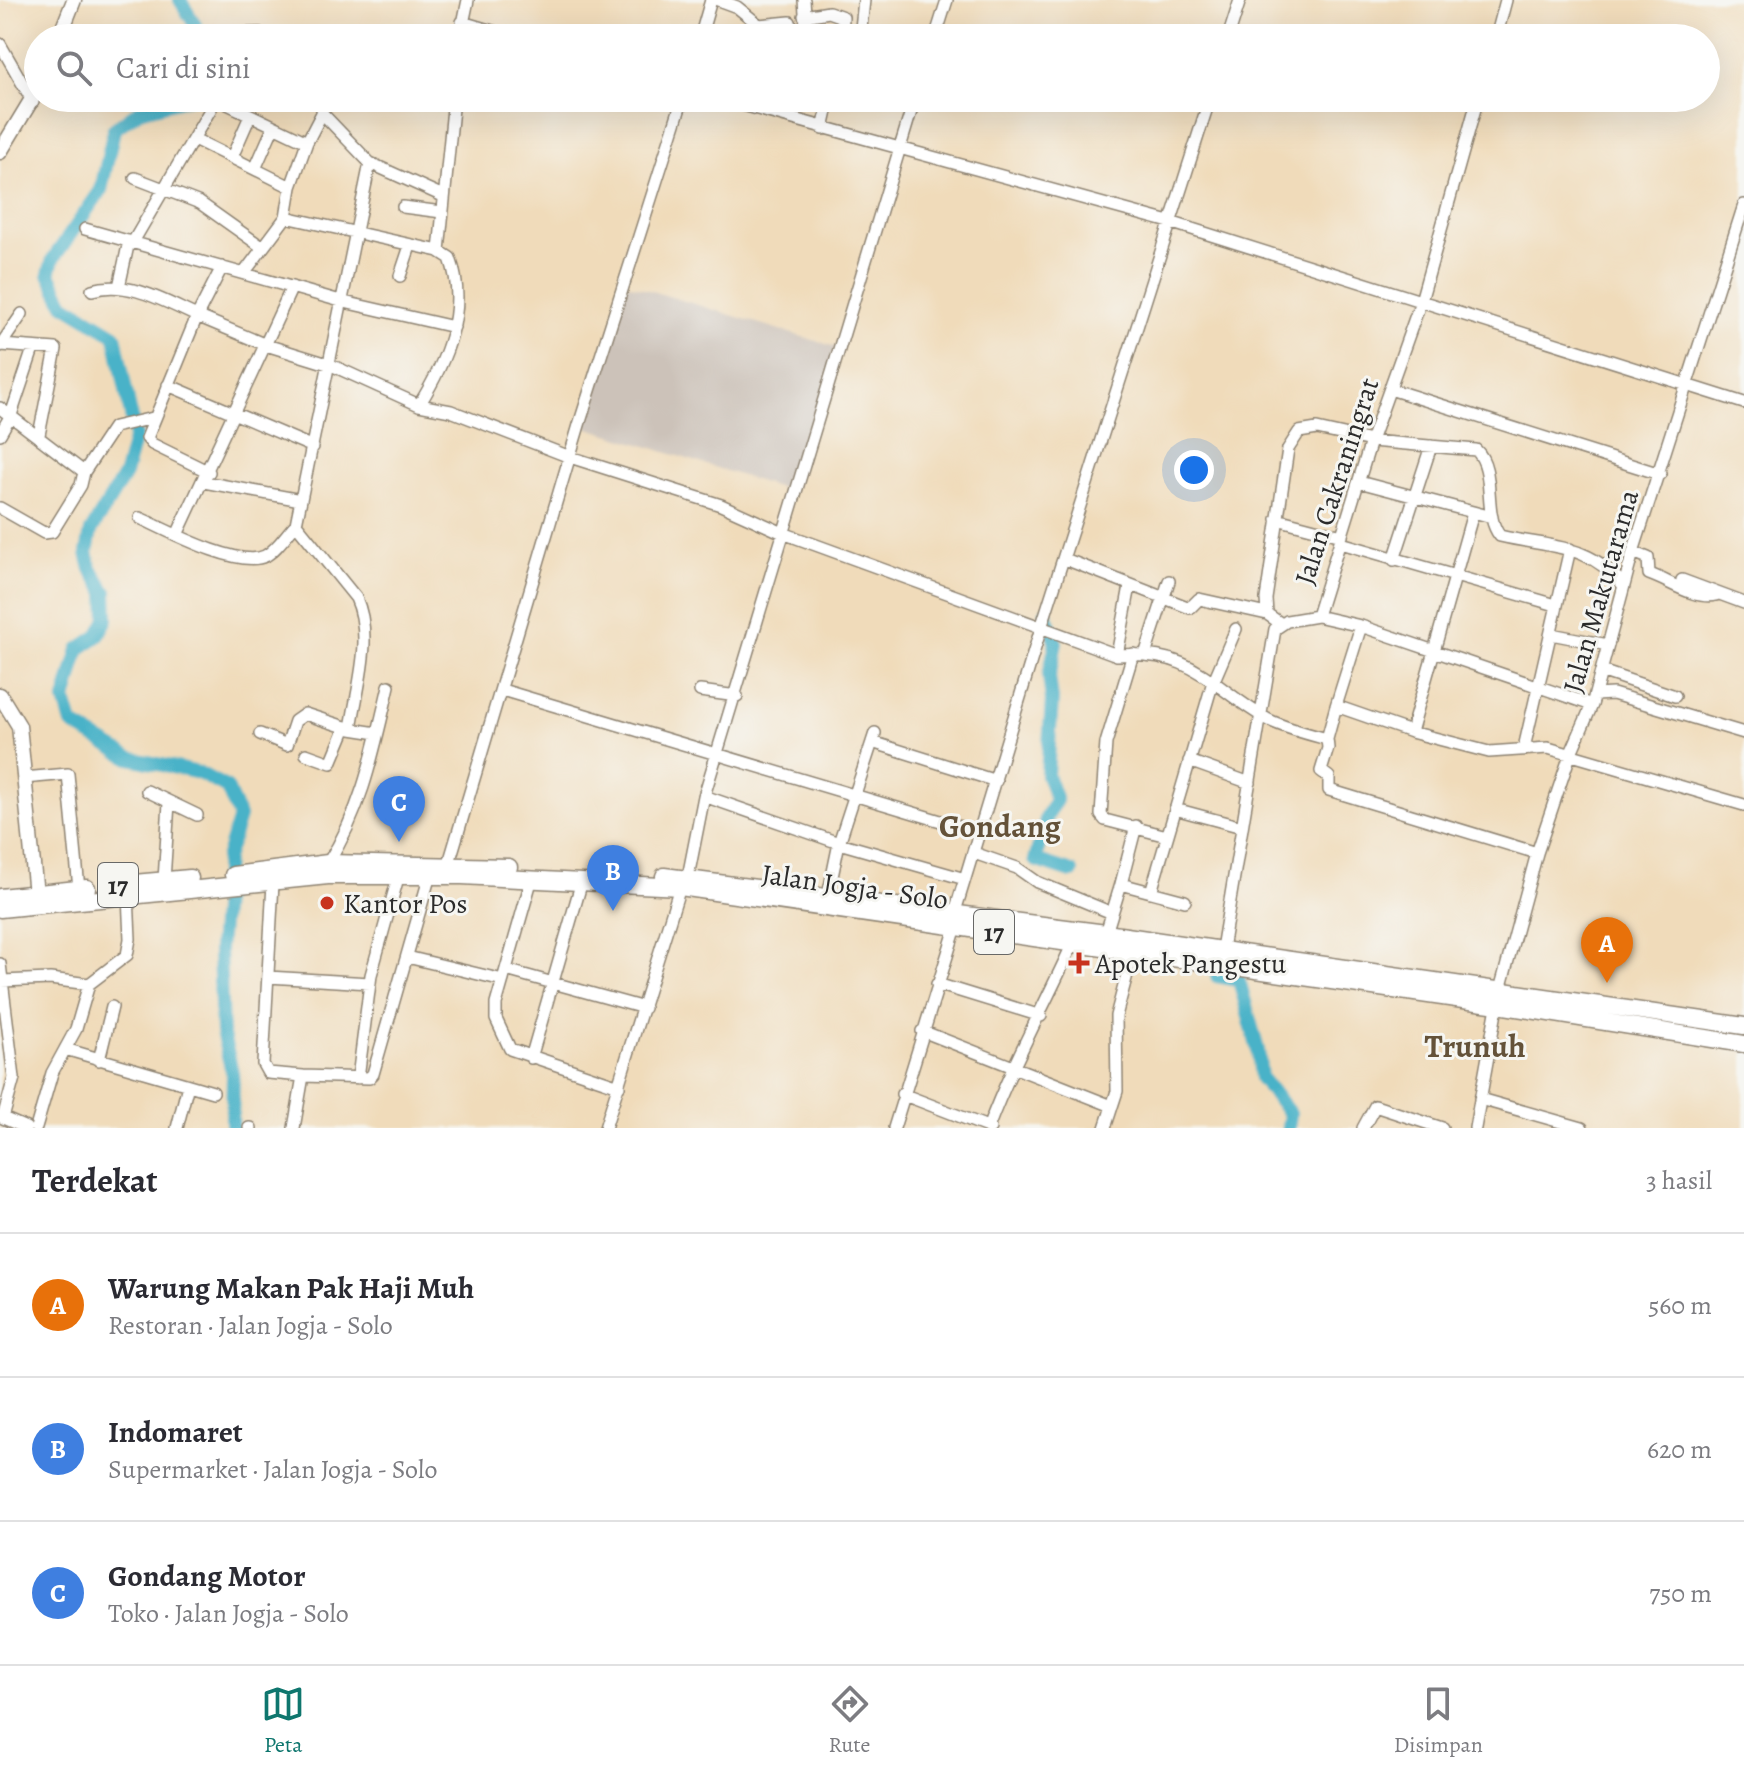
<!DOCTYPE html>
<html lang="id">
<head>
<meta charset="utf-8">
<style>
	:root { --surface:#fff; --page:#f7f7f7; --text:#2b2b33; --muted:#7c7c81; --line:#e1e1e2; --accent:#0f766e }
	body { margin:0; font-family:Alegreya,serif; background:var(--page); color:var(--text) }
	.you { position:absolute; left:1194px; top:470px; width:28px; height:28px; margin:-20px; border:6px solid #fff; border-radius:50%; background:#1a73e8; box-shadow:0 0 0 12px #1a73e833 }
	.badge { display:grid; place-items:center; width:52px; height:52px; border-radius:50%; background:var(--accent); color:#fff; font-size:26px; font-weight:700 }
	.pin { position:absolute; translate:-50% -66px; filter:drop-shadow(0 2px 4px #0008) }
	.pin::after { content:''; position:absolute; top:42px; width:28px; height:24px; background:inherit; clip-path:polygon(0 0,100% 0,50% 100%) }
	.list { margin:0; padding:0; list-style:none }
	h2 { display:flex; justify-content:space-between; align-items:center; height:104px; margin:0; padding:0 32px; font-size:34px }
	h2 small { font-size:26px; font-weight:400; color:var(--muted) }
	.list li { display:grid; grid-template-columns:52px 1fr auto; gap:24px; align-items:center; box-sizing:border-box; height:144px; padding:0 32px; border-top:2px solid var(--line) }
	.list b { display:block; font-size:30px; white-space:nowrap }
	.list p { margin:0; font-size:26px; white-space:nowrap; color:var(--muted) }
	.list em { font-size:26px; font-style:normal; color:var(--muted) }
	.icon { flex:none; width:44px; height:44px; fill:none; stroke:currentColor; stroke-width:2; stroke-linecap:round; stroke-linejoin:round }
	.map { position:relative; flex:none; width:1744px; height:1128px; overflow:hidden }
	.search { position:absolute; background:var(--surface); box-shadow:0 8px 32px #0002; left:24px; right:24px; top:24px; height:88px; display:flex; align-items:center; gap:20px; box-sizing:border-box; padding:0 28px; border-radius:44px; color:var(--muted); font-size:30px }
	.sheet { height:536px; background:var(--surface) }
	nav { display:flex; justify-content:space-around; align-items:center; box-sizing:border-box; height:112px; border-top:2px solid var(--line); background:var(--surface); font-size:22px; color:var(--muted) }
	nav a { display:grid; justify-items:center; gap:4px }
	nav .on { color:var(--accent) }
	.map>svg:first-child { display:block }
	.industrial { fill:#ccc2b9 }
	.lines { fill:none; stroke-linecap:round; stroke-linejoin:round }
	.river { stroke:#4ab2c8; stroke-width:14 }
	.minor-casing { stroke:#8e8372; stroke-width:14 }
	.major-casing { stroke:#8e8372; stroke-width:17 }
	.highway-casing { stroke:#8e8372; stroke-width:19 }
	.minor { stroke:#fff; stroke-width:11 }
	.major { stroke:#fff; stroke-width:14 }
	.highway { stroke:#fff; stroke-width:16 }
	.poi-dot { fill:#c8321e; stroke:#f6f6f2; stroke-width:3 }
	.labels { text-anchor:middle; stroke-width:6; stroke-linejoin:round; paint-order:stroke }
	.shield { fill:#f6f6f2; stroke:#686867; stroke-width:2 }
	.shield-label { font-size:26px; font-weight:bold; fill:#2b2b2b }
	.street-label { font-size:28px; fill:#2b2b2b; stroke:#f6f6f2 }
	.poi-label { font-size:28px; fill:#2b2b2b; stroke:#f6f6f2; text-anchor:start }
	.quarter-label { font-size:32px; font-weight:bold; fill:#645239; stroke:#f6f6f2 }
</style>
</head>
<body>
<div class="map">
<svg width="1744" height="1128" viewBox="0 0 1744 1128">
	<rect width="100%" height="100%" fill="#f6f6f2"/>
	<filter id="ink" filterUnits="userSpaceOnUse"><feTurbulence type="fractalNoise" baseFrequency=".0125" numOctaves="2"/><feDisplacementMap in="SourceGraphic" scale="16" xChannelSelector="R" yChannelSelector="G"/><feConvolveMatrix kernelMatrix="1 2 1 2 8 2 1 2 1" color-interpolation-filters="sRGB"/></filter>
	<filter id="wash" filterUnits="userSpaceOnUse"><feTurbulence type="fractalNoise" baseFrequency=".006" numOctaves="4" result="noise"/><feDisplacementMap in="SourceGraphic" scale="32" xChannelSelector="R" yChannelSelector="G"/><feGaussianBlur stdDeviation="1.8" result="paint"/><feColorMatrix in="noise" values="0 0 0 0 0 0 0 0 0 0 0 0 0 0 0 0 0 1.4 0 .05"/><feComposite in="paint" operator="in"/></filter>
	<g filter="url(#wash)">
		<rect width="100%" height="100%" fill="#f0dbba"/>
		<path class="industrial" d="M625,283l211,64 -43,145 -214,-67z"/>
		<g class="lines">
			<path class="river" d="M180,0l23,38
				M189,98l-50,13 -25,18 -13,61 -48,69 -4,15 15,30 51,31 20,101 -10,38 -34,57 -4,22 4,16 15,23 1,27 -9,17 -19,13 -14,51 7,24 58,34 69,15 28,15 12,29 -13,42 -7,91 3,82 11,43 -1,53
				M1046,613l10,30 -7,33 3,24 -5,75 9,25 -9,16 -12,44 37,12
				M1217,976l22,4 19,70 3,28 29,36 -2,14"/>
		</g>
	</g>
	<g filter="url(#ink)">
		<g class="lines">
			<defs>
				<path id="minor" d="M718,0l19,7 22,18 31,-3 4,12 10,2
					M804,0l3,38
					M804,16l25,-4 14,5 -1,21
					M462,22l54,16
					M232,38l3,-4 24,-1 2,5
					M460,38l8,-38
					M700,38l11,-38
					M860,38l4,-38
					M935,38l12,-38
					M1228,38l12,-38
					M1496,38l10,-38
					M0,44l33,58
					M717,98l456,125 571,180
					M217,99l90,43
					M322,113l48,50 73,33
					M823,129l7,-31
					M194,139l97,48
					M232,157l18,-41
					M255,169l18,-41
					M135,178l65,25 62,44
					M403,207l39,5
					M286,217l153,34 11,7c19,51 -4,104 -31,147
					M85,229l259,73 110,25
					M133,242l84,-144
					M439,251l15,-153
					M222,267l-25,49 69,29 65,20 88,40 32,6 119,46 151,48 62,28 334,122c78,-5 91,30 150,64 17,9 41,15 60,20l9,-33 75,26 78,20 59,-4 196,57
					M244,273l42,-56 5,-30 16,-45 15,-29 1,-15
					M400,276l10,-30
					M119,287l10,-46
					M92,290c36,-11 73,12 105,26l-50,122 5,6 57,28
					M1,345l55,4 -17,86
					M0,346l22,-32
					M168,385l145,62
					M1390,389l270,85
					M0,408l84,64
					M0,434l11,-19 22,-66
					M204,482l97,18
					M1359,482l133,35
					M0,508l44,25 8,-1 29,-47 3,-13 30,-45 39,-9
					M140,518c26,12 99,51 125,38 12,-6 22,-23 31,-32l60,74c18,39 1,89 -5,131l26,4
					M1277,519l65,17
					M296,524l74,-361
					M177,535l115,-248
					M1341,543l215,62
					M1633,552l15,6 1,16c19,6 45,26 67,21
					M1065,559l125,49 9,-9 68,15
					M1394,560l37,-114
					M1682,580l62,23
					M1317,616l44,10 231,79
					M1280,623l-13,-9 -1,-15 22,-150 11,-17 18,-3 54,12 105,9c21,20 6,64 24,86 50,12 88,6 124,50
					M1551,634l57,11
					M1133,654l-27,89 -5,72 4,5 62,16
					M1117,655l13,-69
					M1145,655l24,-74
					M1601,671l74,25
					M502,690l479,143
					M700,691l37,5
					M1595,695l18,-1 131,39
					M1336,706l25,-80
					M1411,732l62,-219
					M260,734l27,11 8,-24 10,-7 46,15
					M1327,739l1,9 -7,23 8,6v13l208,63
					M872,742l124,39
					M1524,748l46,-199
					M306,754l25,9 15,-36
					M1189,761l61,22
					M24,778l44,-4 11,115
					M147,791l50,24
					M704,796l135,47 126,36
					M1175,809l67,18
					M974,853l43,15 20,14 75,31
					M328,863c35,-55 46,-114 61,-177
					M449,863l130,-438 104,-327
					M688,877l16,-81 211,-698
					M532,878l-36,126v15l14,30 109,37
					M164,880l5,-77
					M273,883l-10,181 5,9 35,3 -9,52
					M1121,884l15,-58
					M1151,892l61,-207 24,-56
					M828,896l11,-53 36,-110
					M954,915l87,-287 169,-530
					M1106,933l15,-49 64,17
					M1222,949l53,-320 12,-8 30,-5 54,-175 50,-140 57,-203
					M407,957l96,23
					M0,964l14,114 -11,40 23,10
					M506,970l138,38
					M268,977l102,6
					M2,981l48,-2 39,5
					M937,984l104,32
					M922,1031l190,75
					M65,1049l148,43
					M531,1058l51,-177
					M99,1060l13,-53
					M303,1076l66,2 4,-4 57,-199
					M358,1078l13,-103 28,-101
					M902,1094l88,34
					M1480,1099l102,29
					M36,1128l16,-55 24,-44 13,-45 38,-29 3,-16 -2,-44
					M177,1128l11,-43
					M249,1128h2
					M605,1128l75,-241
					M894,1128l62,-201
					M988,1128c24,-64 57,-123 85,-185
					M1105,1128l12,-37 -1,-75 13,-49 -6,-22
					M1363,1128l12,-22 67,22
					M1475,1128l25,-138 37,-137 33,-98 22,-50 41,-153 111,-347"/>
				<path id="major" d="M59,38l15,-38
					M0,152l38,-63
					M0,695l19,31 18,178"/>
				<path id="highway" d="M233,875l95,-12 181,4
					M664,876l442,57 638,93
					M134,883l56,-5
					M0,897l87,-9
					M0,909l328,-33h134l218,11 818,118 246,39"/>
			</defs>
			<use href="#minor" class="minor-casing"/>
			<use href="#major" class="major-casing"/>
			<use href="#highway" class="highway-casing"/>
			<use href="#minor" class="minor"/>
			<use href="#major" class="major"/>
			<use href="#highway" class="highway"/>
		</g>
	</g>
	<g class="poi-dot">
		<circle cx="327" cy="903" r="8"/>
		<path d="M1075 951h8v8h8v8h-8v8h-8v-8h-8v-8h8z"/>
	</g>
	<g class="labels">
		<g class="shield">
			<rect x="98" y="863" width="40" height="44" rx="6"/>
			<rect x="974" y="910" width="40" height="44" rx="6"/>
		</g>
		<g class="shield-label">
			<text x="118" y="894">17</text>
			<text x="994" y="941">17</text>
		</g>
		<g class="street-label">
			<text transform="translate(1336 481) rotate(-72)" y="10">Jalan Cakraningrat</text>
			<text transform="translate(1600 591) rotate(-74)" y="10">Jalan Makutarama</text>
			<text transform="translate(855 886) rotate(8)" y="10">Jalan Jogja - Solo</text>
		</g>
		<g class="poi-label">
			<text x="343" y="913">Kantor Pos</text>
			<text x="1095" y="973">Apotek Pangestu</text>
		</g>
		<g class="quarter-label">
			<text x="1000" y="837">Gondang</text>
			<text x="1475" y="1057">Trunuh</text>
		</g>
	</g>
</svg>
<div class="you"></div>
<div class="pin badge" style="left:1607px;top:983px;background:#e8710a">A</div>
<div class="pin badge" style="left:613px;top:911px;background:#3f7fe0">B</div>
<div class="pin badge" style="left:399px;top:842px;background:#3f7fe0">C</div>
<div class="search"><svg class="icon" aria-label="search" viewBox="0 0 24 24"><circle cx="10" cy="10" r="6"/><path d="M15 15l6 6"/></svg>Cari di sini</div>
</div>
<section class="sheet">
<h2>Terdekat<small>3 hasil</small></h2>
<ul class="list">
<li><span class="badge" style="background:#e8710a">A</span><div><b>Warung Makan Pak Haji Muh</b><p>Restoran · Jalan Jogja - Solo</p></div><em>560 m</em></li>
<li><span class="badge" style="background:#3f7fe0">B</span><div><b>Indomaret</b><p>Supermarket · Jalan Jogja - Solo</p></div><em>620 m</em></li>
<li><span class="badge" style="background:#3f7fe0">C</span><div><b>Gondang Motor</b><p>Toko · Jalan Jogja - Solo</p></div><em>750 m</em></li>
</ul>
</section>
<nav>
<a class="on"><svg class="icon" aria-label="map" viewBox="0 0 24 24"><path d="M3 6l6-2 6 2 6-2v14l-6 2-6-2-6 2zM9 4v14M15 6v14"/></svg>Peta</a>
<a><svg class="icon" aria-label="directions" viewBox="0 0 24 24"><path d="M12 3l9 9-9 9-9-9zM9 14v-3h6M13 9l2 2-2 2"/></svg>Rute</a>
<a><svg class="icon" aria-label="saved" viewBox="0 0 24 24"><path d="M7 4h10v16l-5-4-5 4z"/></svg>Disimpan</a>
</nav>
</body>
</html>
